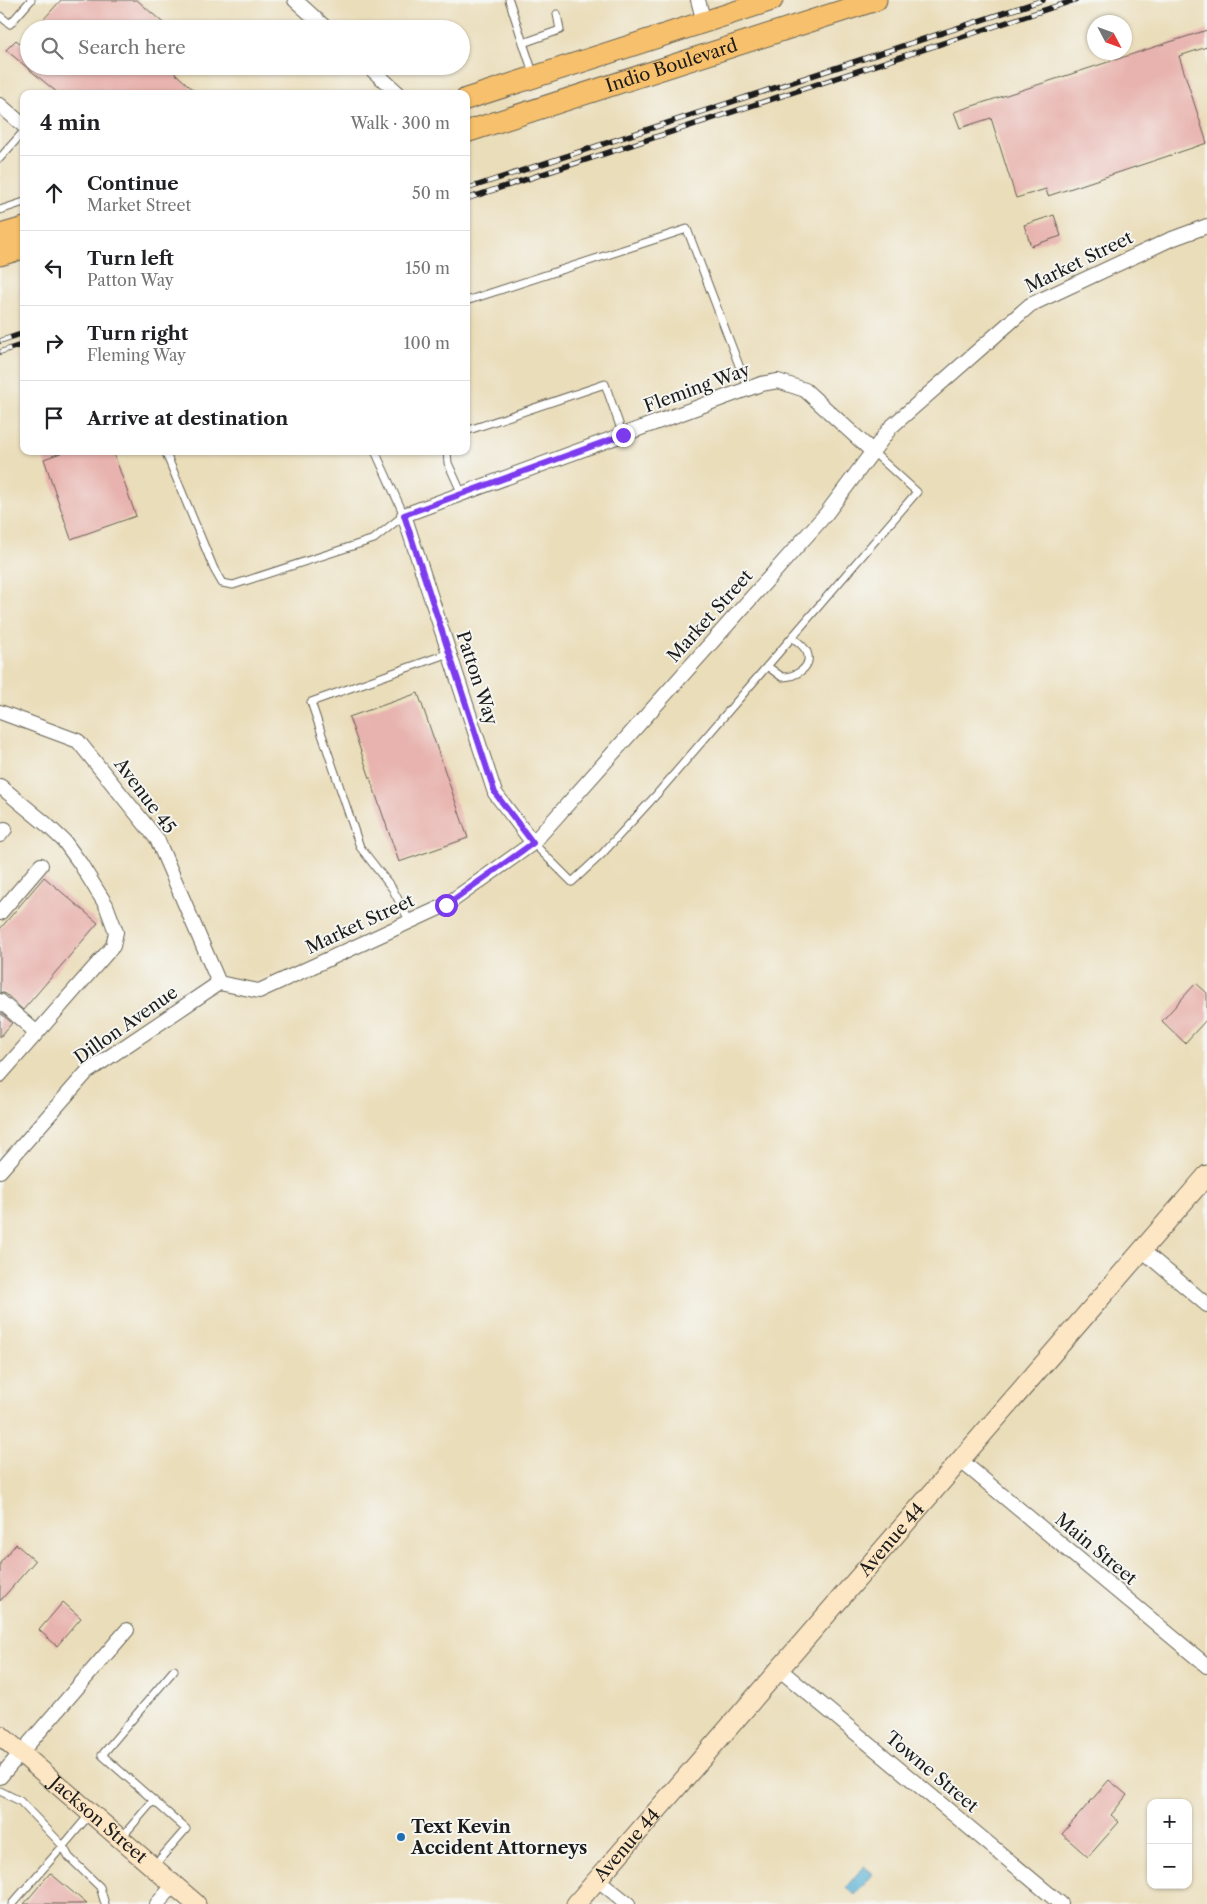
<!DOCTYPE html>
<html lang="en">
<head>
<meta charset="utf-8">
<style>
	:root { --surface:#fff; --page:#f6f6f6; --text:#202124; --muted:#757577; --line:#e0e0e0 }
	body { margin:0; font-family:"Libre Caslon Text",serif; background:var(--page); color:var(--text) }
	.controls { position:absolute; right:15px; bottom:15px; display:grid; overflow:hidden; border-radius:10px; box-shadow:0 1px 4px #0004 }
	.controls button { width:45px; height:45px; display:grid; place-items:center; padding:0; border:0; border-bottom:1px solid var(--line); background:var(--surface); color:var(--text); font:25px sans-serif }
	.compass { position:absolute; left:1087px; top:15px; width:45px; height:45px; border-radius:50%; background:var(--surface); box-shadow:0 1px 4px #0004; rotate:131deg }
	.stop { position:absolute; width:15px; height:15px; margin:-11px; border:4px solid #7c3aed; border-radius:50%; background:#fff }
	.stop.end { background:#7c3aed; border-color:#fff; box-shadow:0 1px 5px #0008 }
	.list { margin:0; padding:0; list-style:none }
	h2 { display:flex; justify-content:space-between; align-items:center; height:65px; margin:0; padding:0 20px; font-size:21px }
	h2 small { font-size:16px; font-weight:400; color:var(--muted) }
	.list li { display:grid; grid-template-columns:32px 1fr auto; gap:15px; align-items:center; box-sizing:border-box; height:75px; padding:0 20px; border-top:1px solid var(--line) }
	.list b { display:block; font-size:19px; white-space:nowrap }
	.list p { margin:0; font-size:16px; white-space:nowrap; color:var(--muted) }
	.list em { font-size:16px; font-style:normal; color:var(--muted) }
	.icon { flex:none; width:28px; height:28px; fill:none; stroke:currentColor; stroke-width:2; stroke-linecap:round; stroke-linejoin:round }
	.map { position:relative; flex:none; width:1207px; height:1904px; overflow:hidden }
	.search { position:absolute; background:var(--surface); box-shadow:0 1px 4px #0004; left:20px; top:20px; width:450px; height:55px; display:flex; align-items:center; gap:12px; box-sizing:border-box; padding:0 18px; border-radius:28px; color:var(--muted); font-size:19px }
	.panel { position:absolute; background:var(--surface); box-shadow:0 1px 4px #0004; left:20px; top:90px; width:450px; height:365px; border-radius:10px }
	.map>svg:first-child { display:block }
	.water { fill:#58b1d5; stroke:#3a6678 }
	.building { fill:#e8b3ae }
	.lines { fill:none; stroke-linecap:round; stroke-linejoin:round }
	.lane-casing { stroke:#646053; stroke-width:9 }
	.street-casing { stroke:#646053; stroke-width:16 }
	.secondary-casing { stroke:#646053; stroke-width:21 }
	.primary-casing { stroke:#646053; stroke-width:23 }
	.lane { stroke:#fff; stroke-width:7 }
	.street { stroke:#fff; stroke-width:14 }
	.secondary { stroke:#fce6c4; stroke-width:19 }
	.primary { stroke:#f7c06c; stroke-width:21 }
	.rail-casing { stroke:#1c1c1c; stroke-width:5.5 }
	.rail { stroke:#f6f6f2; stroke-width:4; stroke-dasharray:11; stroke-linecap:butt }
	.route { stroke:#7c3aed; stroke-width:6 }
	.poi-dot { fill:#1f6fb2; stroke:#f6f6f2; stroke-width:2 }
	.labels { text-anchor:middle; stroke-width:4; stroke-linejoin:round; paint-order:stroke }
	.street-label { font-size:18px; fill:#1c1c1c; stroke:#f6f6f2 }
	.poi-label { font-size:18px; font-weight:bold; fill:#1c1c1c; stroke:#f6f6f2; text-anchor:start }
</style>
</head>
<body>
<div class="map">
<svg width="1207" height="1904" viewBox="0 0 1207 1904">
	<rect width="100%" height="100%" fill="#f6f6f2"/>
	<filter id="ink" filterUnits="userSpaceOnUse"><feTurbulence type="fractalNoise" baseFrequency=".02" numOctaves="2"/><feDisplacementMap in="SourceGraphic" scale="10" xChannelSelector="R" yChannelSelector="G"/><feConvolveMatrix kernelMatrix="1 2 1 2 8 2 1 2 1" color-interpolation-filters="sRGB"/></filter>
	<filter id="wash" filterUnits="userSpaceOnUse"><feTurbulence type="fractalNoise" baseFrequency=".0096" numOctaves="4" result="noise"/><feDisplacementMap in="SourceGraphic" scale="20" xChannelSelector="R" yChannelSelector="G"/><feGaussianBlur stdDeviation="1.12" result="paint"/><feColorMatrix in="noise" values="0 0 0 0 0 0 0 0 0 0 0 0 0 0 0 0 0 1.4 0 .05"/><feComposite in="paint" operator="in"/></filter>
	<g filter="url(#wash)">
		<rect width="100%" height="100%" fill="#eaddba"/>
		<path class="water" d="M864,1866l9,8 -18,21 -9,-8z"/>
		<g id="blocks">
			<path class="building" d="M61,0h76l33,29h-118l-10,-8z
				M1207,30v17l-28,9 28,87 -159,53 -2,-7 -30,9 -25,-80 -31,10 -6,-16z
				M16,40l13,11v15h138l31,28h-139l-53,-44z
				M1054,215l7,21 -30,10 -7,-21z
				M66,451h47l23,65 -65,23 -27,-80z
				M418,693l50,145 -69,24 -50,-145z
				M44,877l54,46 -75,87 -17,-16 -6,-2v-63z
				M1196,983l11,10v26l-22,24 -23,-22z
				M0,1013l12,10 -12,14z
				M16,1544l19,17 -35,40v-38z
				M63,1602l18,16 -24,28 -18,-16z
				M1109,1780l18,15 -16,20 8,7 -31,35 -26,-23z
				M50,1873l37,31h-63z"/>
		</g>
	</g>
	<g filter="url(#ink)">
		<use href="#blocks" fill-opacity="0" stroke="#646053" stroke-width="1"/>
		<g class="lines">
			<defs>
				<path id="lane" d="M509,0l25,76
					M0,16l10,8 21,-24
					M523,43l37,-13 -3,-16
					M0,158l24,-27
					M0,210l24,-8
					M466,301l221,-72 61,160
					M466,431l139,-47 18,51
					M165,451l49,118 8,14 11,2 141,-46 30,-24 -29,-64
					M447,451l1,12 14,31
					M767,666l15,11c13,0 31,-9 25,-25 -3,-6 -10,-11 -15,-15
					M533,843l39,39 30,-28 55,-60 260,-302 -44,-40
					M410,922l-18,-34 -32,-41 -49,-145 138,-49
					M0,1791l20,10 43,45 27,-32
					M121,1838l32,-37
					M153,1867l33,-38 -84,-74 72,-85
					M12,1904l51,-58 6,11 31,30 5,17"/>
				<path id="street" d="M295,0l32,29
					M698,0l6,22
					M368,66l31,28
					M0,105l24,21
					M0,712l78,29 79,98 62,144
					M0,786l46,38 18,17 16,22 26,42 10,27 -3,14 -113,129
					M0,835l5,-6
					M533,843l-38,-50 -91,-278 357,-131 17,-3 27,9 68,62
					M0,913l41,-48
					M219,983l40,8 187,-86 87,-62 293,-329 65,-87 139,-122 139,-65 38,-14
					M0,1001l37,32
					M0,1171l87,-99 132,-89
					M1142,1250l65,55
					M960,1460l247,206
					M779,1669l282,235
					M0,1777l127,-147
					M597,1879l31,25
					M157,1904l17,-19"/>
				<g id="secondary">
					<path id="s1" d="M0,1735l196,169"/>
					<path id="s2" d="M576,1904l631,-729"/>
				</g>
				<g id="primary">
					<path d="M466,99l306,-99"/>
					<path id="s3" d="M466,132l410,-132"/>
					<path d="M0,235l24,-7"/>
					<path d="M0,255l24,-7"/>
				</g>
			</defs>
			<use href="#lane" class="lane-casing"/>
			<use href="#street" class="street-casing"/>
			<use href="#secondary" class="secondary-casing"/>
			<use href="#primary" class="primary-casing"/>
			<use href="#lane" class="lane"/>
			<use href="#street" class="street"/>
			<use href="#secondary" class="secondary"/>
			<use href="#primary" class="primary"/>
			<defs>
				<path id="rail" d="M466,189l577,-189
					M466,199l609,-199
					M0,341l24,-8
					M0,352l24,-8"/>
			</defs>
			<use href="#rail" class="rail-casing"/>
			<use href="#rail" class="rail"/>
		</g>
	</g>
	<g class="lines" filter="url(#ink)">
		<path class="route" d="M446,905l87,-62 -38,-50 -91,-278 219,-80"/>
	</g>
	<circle class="poi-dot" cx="401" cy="1837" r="5"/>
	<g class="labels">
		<g class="street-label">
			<text dy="6" stroke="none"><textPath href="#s3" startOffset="216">Indio Boulevard</textPath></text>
			<text transform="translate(1079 262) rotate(-26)" y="6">Market Street</text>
			<text transform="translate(697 388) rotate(-20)" y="6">Fleming Way</text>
			<text transform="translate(710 616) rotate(-48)" y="6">Market Street</text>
			<text transform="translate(477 678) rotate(72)" y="6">Patton Way</text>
			<text transform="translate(145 796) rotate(53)" y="6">Avenue 45</text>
			<text transform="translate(360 924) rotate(-25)" y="6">Market Street</text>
			<text transform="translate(126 1025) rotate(-35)" y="6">Dillon Avenue</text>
			<text dy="6" stroke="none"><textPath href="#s2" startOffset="482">Avenue 44</textPath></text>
			<text transform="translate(1096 1549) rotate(40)" y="6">Main Street</text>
			<text transform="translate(932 1772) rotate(40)" y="6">Towne Street</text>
			<text dy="6" stroke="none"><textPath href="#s1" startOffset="130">Jackson Street</textPath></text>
			<text dy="6" stroke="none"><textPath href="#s2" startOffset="78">Avenue 44</textPath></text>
		</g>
		<g class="poi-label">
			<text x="411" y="1833">Text Kevin<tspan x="411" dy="21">Accident Attorneys</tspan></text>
		</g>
	</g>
</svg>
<div class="controls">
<button>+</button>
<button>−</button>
</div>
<svg class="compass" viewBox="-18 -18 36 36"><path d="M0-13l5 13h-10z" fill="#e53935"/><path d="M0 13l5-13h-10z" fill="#757577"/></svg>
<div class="stop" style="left:446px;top:905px"></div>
<div class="stop end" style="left:623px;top:435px"></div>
<div class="search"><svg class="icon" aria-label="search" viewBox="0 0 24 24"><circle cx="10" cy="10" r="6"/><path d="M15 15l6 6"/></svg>Search here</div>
<section class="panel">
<h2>4 min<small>Walk · 300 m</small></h2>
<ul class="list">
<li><svg class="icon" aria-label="ahead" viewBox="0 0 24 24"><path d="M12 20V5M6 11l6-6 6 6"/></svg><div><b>Continue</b><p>Market Street</p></div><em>50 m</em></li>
<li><svg class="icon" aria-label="left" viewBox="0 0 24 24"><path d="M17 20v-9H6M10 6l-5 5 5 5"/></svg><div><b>Turn left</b><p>Patton Way</p></div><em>150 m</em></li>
<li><svg class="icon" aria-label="right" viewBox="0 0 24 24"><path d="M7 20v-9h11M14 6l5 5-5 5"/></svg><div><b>Turn right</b><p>Fleming Way</p></div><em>100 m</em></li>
<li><svg class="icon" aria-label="arrive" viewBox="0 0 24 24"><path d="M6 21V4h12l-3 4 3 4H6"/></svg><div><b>Arrive at destination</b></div></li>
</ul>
</section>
</div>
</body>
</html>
